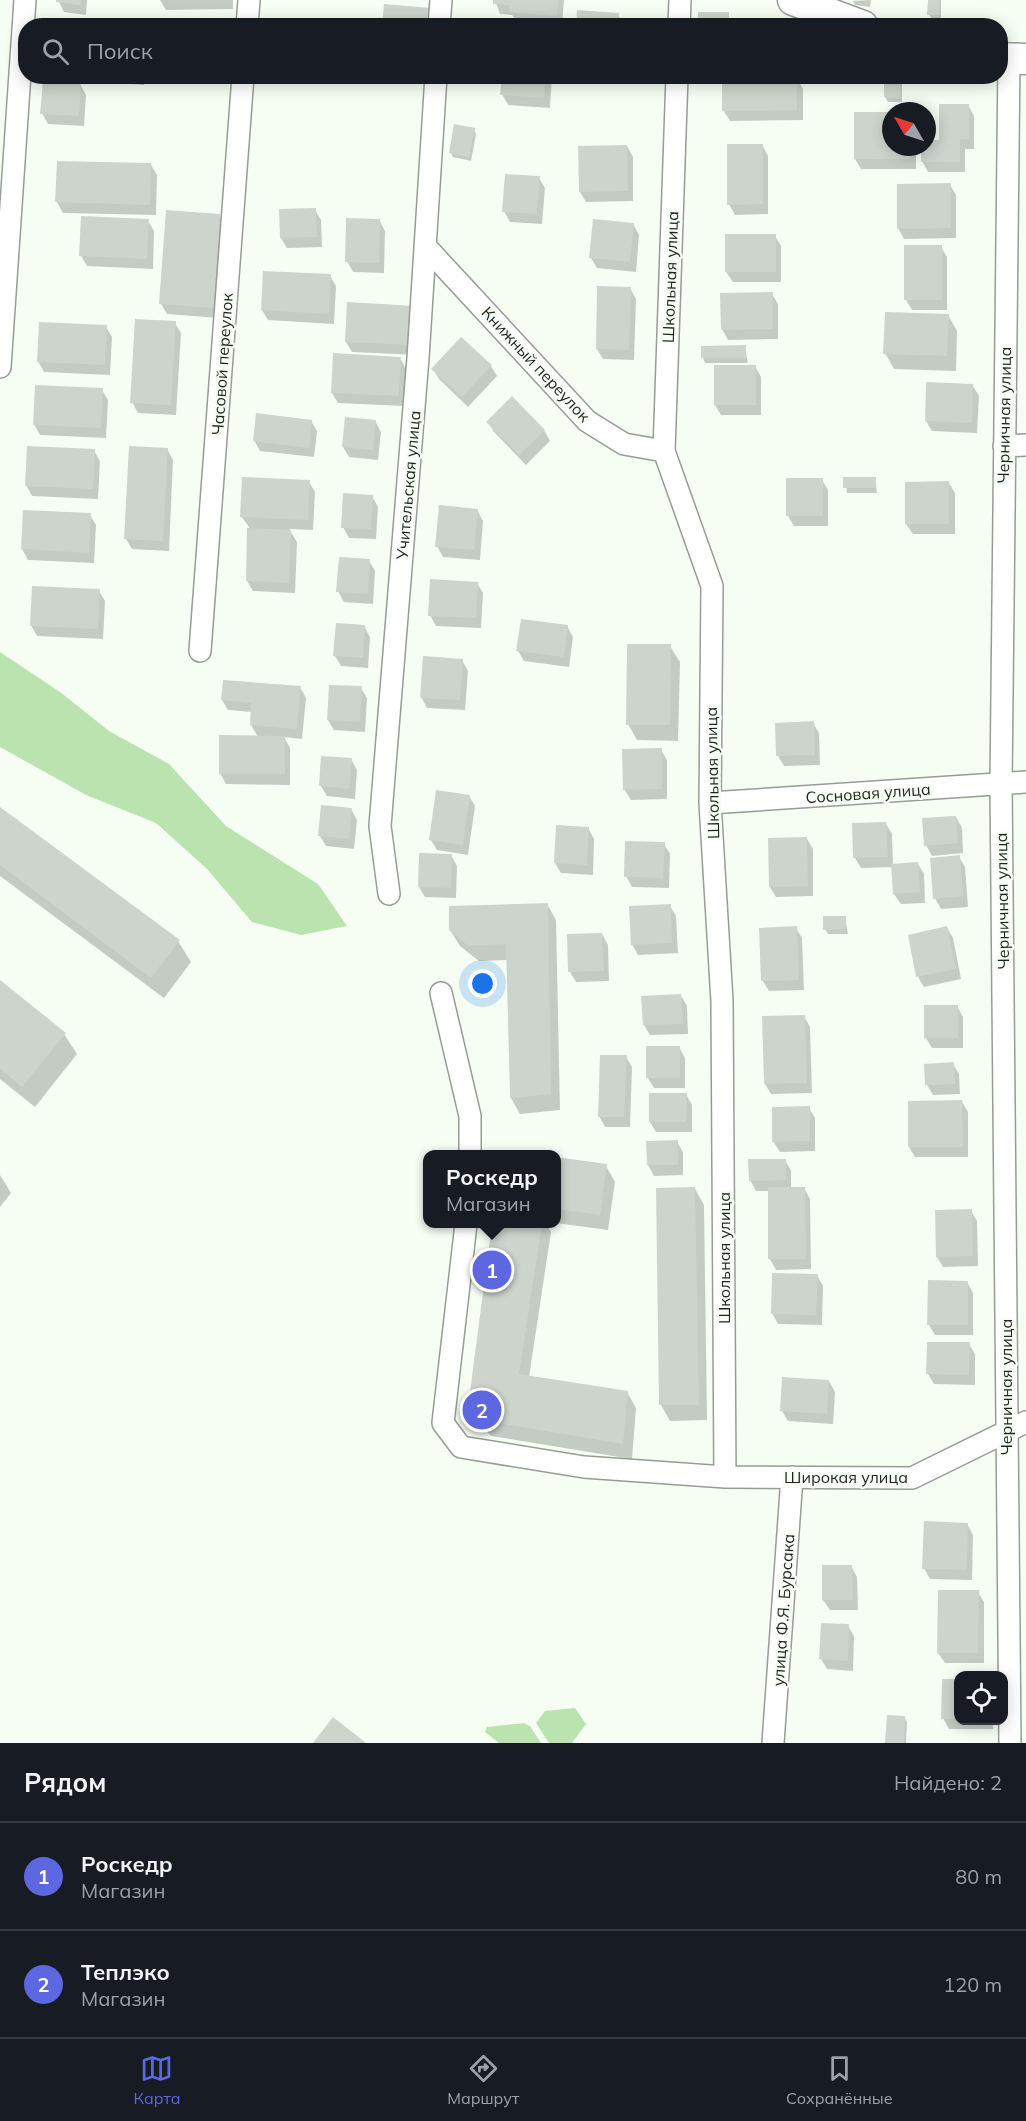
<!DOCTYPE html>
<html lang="ru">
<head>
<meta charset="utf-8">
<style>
	:root { --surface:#171b24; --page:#242831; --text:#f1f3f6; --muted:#9ea1a6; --line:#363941; --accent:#5d67df }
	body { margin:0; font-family:Mulish,sans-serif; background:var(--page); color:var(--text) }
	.controls { position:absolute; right:18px; bottom:18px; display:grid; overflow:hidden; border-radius:12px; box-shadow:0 3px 15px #0003 }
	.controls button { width:54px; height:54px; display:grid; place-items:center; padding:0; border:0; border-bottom:2px solid var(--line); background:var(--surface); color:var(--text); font:30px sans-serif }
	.compass { position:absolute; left:882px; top:102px; width:54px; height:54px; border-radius:50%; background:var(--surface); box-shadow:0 3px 15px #0003; rotate:309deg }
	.you { position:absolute; left:483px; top:984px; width:21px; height:21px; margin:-15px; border:4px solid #fff; border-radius:50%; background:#1a73e8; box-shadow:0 0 0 9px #1a73e833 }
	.badge { display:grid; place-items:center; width:39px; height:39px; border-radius:50%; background:var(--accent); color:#fff; font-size:20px; font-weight:700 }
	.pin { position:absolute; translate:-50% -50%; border:3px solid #fff; box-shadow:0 2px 6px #0006 }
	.popup { position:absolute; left:423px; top:1150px; width:138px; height:78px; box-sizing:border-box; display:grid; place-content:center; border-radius:12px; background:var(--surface); filter:drop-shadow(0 2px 4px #0005); font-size:20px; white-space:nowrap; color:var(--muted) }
	.popup b { font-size:22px; color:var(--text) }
	.popup::after { content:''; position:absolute; left:50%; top:100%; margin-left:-12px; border:12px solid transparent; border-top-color:var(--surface) }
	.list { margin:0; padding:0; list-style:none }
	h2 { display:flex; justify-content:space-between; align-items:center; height:78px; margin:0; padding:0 24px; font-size:26px }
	h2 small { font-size:20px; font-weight:400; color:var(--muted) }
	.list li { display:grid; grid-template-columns:39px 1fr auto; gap:18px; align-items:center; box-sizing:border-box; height:108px; padding:0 24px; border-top:2px solid var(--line) }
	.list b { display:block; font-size:22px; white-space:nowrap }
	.list p { margin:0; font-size:20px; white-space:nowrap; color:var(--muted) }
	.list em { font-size:20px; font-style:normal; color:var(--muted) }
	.icon { flex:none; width:33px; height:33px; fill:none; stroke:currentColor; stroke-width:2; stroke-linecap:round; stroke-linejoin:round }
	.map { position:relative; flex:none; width:1026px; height:1743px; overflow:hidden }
	.search { position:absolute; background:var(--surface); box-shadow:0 3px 15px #0003; left:18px; right:18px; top:18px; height:66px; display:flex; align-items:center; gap:15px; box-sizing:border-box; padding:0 21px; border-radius:24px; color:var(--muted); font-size:22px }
	.sheet { height:294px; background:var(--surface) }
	nav { display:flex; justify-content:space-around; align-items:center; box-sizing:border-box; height:84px; border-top:2px solid var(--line); background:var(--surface); font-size:16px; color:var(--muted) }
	nav a { display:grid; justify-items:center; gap:3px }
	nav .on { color:var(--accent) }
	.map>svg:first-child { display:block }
	.green { fill:#bbe3b0 }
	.shadow { fill:#0003 }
	.building { fill:#cdd4cb }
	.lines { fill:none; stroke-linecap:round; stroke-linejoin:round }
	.street-casing { stroke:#969d94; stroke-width:24 }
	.secondary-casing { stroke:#969d94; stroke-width:33 }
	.street { stroke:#fff; stroke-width:21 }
	.secondary { stroke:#fff; stroke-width:30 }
	.labels { text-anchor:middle; stroke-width:5; stroke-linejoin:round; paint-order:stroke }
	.street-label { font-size:16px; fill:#1f221e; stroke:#f6fef4 }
</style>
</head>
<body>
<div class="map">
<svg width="1026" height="1743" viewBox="0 0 1026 1743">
	<rect width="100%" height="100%" fill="#f6fef4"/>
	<path class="green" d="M0,652l60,40 49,39 60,33 57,62 92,58 29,42 -46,9 -49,-13 -45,-53 -51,-46 -70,-28 -86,-48z
		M575,1708l11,16 -14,19h-23l-13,-20 9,-12z
		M524,1723l6,3 11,17h-42l-14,-11 2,-5z"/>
	<path class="shadow" d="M58,0h29l-1,15 -22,-3z
		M160,0h73v9l-67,1z
		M495,0h69l-2,26h-41l-9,-11 -12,-1z
		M871,0l-1,7 -15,-2 -2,-4z
		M929,0h12v20l-9,-1 -3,-4z
		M618,15l6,11h-46z
		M63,76h81v9l-80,-6z
		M389,76h46v6z
		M503,76h49l-2,32 -42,-3 -6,-11z
		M885,76h17v26h-14l-3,-5z
		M797,78l6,11v31l-73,1 -7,-11z
		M80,84l6,11 -2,31 -36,-2 -6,-11z
		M968,105l6,11v33h-9v23h-37l-6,-11v-14h5v-6h14z
		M891,114v33h25v22h-55l-6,-10z
		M474,130l2,4 -5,27 -18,-4 -2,-4z
		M762,145l6,11v58l-33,1 -6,-11z
		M627,146l6,11v44l-47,1 -6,-10z
		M58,163l93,2 6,10 -1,40 -93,-2 -6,-11z
		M539,178l6,10 -3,36 -32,-2 -6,-11z
		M950,185l6,10v43l-52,1 -6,-11z
		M315,210l6,10 1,27 -35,1 -6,-10z
		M219,215l6,10 -6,93 -52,-4 -6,-10z
		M379,220l6,11 -1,42 -31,-1 -6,-11z
		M148,221l6,10 -1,38 -66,-3 -6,-10z
		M633,224l6,11 -3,37 -39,-4 -6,-10z
		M727,236h48l6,10v36h-48l-7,-10z
		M941,247l6,10v53h-35l-6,-10z
		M330,276l6,10 -2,38 -66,-4 -6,-10z
		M630,288l6,11 -2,61 -31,-1 -6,-10z
		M772,294l6,10v35l-50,1 -6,-11z
		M414,307l4,48 -66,-3 -6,-10z
		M948,315l9,16 -1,40 -62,-2 -9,-16z
		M175,323l6,10 -5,82 -38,-2 -6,-11z
		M106,327l6,10 -2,38 -66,-3 -6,-11z
		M745,347l3,16h-43l-2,-5z
		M400,358l6,11 -2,37 -66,-3 -6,-10z
		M491,366l6,10 -29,31 -29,-28 -6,-10z
		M755,366l6,11v38h-40l-6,-10z
		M973,386l6,10 -2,37 -45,-2 -6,-10z
		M102,390l6,10 -2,38 -66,-3 -6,-11z
		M311,421l6,10 -3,26 -54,-6 -6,-11z
		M375,421l6,11 -3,28 -29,-3 -6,-10z
		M488,422l56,8 6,11 -24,24 -32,-33z
		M167,449l6,11 -4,91 -37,-2 -6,-10z
		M94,451l6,10 -2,38 -66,-3 -6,-11z
		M845,478h30l2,15h-30z
		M822,480l6,10v36h-34l-6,-10z
		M309,482l6,10 -2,38 -24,-1 8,13 -2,51 -42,-2 -6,-10 2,-54 -8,-11z
		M949,483l6,10v41h-42l-7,-10z
		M372,496l6,11 -2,32 -27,-1 -6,-11z
		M477,510l6,11 -3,39 -37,-3 -6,-11z
		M24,511l66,4 6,10 -2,38 -66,-3 -6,-11z
		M369,561l6,10 -2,33 -29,-2 -6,-11z
		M477,583l6,10 -2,35 -45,-2 -6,-11z
		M99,591l6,10 -2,38 -66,-3 -6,-11z
		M364,626l6,11 -2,31 -27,-2 -6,-10z
		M567,626l6,11 -4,30 -45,-6 -6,-10z
		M670,646l10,16 -2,79 -41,-1 -9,-16z
		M462,660l6,11 -3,39 -38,-2 -6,-11z
		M300,687l6,11 -4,41 -18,-2 6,11v37l-64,-1 -6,-11 38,-36 -7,-12 1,-13 -24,-2 -6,-10z
		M361,688l6,10 -2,34 -31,-2 -6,-10z
		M813,723l6,10 1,32 -36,1 -6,-10z
		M661,750l6,10v39l-36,1 -7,-11z
		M351,759l6,11 -2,29 -28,-3 -6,-10z
		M469,796l6,10 -7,49 -31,-5 -6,-10z
		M0,809l178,132 13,21 -27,36 -164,-122z
		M351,809l6,11 -3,29 -28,-3 -6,-10z
		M956,817l6,11 1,25 -31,3 -6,-11z
		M886,824l6,10 1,31 25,-1 6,10 1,29 -24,1 -7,-10 -1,-27 -32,1 -6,-10 -1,-33z
		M588,828l6,11 -1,36 -32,-2 -6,-10z
		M807,839l6,10v47l-37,1 -6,-10z
		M664,844l6,10 -1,34 -37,-1 -6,-11z
		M451,855l6,11 -1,32 -31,-1 -6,-10z
		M959,857l6,10 3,40 -27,2 -6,-11z
		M547,904l9,16 4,190 -40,4 -9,-16 -3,-138 -29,1 -19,-15 -10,-16z
		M670,906l6,10 2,37 -40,2 -6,-11z
		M845,917l3,17h-20l-3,-5z
		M796,928l6,10 2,52 -35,1 -6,-10z
		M947,928l6,10 8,41 -37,8 -6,-10z
		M602,934l6,11 1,36 -33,1 -6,-10z
		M0,982l64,52 13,20 -42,53 -35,-28z
		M681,996l6,10 1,28 -38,1 -6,-10z
		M957,1006l6,11v31h-31l-6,-10z
		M804,1016l6,11 2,66 -41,1 -6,-10z
		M679,1047l6,11v30h-31l-7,-11z
		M626,1057l6,10 -2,60h-25l-6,-11z
		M953,1064l6,10 1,20 -27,1 -6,-10 -1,-20z
		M686,1094l6,11v27h-36l-6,-10z
		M909,1102h53l6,10v45h-53l-6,-10z
		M809,1108l6,10v33l-35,1 -7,-11z
		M648,1142h29l6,10v23l-29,1 -6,-11z
		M556,1159l50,7 9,16 -7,48 -52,-7z
		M785,1160l6,11v17h13l6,11 1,70 -35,1 -6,-11 -1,-68h-13l-6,-11z
		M0,1175l11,18 -11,14z
		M695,1189l9,16 3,215 -37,1 -9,-16 -4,-215z
		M971,1211l6,10 1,45 -35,1 -6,-10z
		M493,1224h53l5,8 -22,145 98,15 9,16 -4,51 -141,-23 -12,-13 -9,-17z
		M817,1275l6,11 -1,39 -44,-1 -6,-11z
		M967,1282l6,11v42h-38l-6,-10z
		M969,1344l6,10v31l-41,-1 -6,-10z
		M829,1381l6,11 -2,32 -45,-3 -6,-10z
		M967,1524l6,11 -1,45 -42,-1 -6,-11z
		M851,1566l6,11 1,33h-28l-7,-10z
		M939,1591l39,1 6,10v61h-39l-7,-10z
		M848,1626l6,10 -1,35 -26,-2 -6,-10z
		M943,1680l15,1v39h35v9h-44l-6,-11z
		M904,1717l3,5 -1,21h-19z"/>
	<path class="building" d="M56,0h25l-1,5 -24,-3z
		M493,0h65l-1,16 -48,-4v-7l-16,-1z
		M928,0h11v15h-12z
		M384,4l47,4 -2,18h-47z
		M577,10l42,3 -1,13h-42z
		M698,12h31v14h-31z
		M502,76h44l-2,22 -44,-3z
		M884,76h16v22l-16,-1z
		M722,77h75v33l-75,1z
		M43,80l38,3 -2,33 -39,-2z
		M939,104h30v35h-9v23h-39v-15h6v-7h12z
		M854,112h37v35h20v12h-57z
		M454,124l21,4 -6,29 -20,-4z
		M727,144h36v60l-36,1z
		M627,145l1,46 -49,1 -1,-46z
		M57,161l94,2 -1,42 -95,-3z
		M505,174l35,2 -3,38 -35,-2z
		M951,183v45l-54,1v-45z
		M316,208l1,29 -37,1 -1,-29z
		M166,210l54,4 -6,94 -55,-4z
		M81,216l68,3 -2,40 -68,-3z
		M346,218l34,1 -1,44 -34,-1z
		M593,219l41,4 -4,39 -41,-4z
		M725,234h51v38h-51z
		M904,245h38v55h-38z
		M263,271l68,3 -2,40 -68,-4z
		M597,286l34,1 -2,63 -33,-1z
		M773,292v37l-52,1 -1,-37z
		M347,302l68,4 -2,39 -68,-3z
		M885,312l64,2 -2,42 -64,-2z
		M135,319l41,2 -5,84 -41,-2z
		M39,322l68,3 -2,40 -68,-3z
		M461,337l31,28 -30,32 -31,-28z
		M746,345v13h-45v-12z
		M333,353l68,4 -2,39 -68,-3z
		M714,365h42v40h-42z
		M926,382l47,2 -1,39 -47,-2z
		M35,385l68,3 -2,40 -68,-3z
		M512,396l33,34 -26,25 -33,-33z
		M256,413l56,7 -3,28 -56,-7z
		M345,417l31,3 -3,30 -31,-3z
		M27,446l68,3 -2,40 -68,-3z
		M129,446l39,2 -5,93 -39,-2z
		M242,477l68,3 -2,40 -68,-3z
		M843,477h33v11h-33z
		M786,478h37v38h-37z
		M949,481v43h-44v-42z
		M343,493l30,2 -2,34 -30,-1z
		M439,505l39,4 -4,41 -39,-3z
		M23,510l68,3 -2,40 -68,-4z
		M247,528l44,2 -2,53 -43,-2z
		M339,557l31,2 -2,35 -32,-2z
		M430,579l48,3 -2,36 -48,-2z
		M32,586l68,3 -2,40 -68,-3z
		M521,619l47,6 -4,32 -48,-6z
		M336,623l29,2 -2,33 -30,-2z
		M627,644h44l-1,81h-44z
		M423,656l40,3 -3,41 -40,-2z
		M223,680l78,6 -4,43 -47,-4 1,-22 -30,-3z
		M329,685l33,1 -2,36 -33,-2z
		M814,721l1,34 -39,1 -1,-33z
		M219,735l66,1v38h-66z
		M662,748v41l-39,1 -1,-41z
		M321,756l31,2 -3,31 -30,-3z
		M436,790l34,5 -7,50 -34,-5z
		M321,805l31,3 -3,31 -31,-3z
		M0,807l180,133 -29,38 -151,-113z
		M956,816l2,27 -34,3 -2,-28z
		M886,822l2,35 -35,1 -1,-35z
		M556,825l33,2 -2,38 -33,-2z
		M807,837l1,49 -39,1 -1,-49z
		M625,841l40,1 -2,36 -39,-1z
		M419,853l33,1 -1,34 -33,-1z
		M960,855l3,41 -30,3 -3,-41z
		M918,862l2,30 -27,2 -2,-30z
		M548,903l3,191 -41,4 -4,-154 -38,2 -19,-16v-24z
		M671,904l1,39 -41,2 -2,-39z
		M823,916h23v13l-23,1z
		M797,926l2,54 -38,1 -2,-53z
		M947,926l9,43 -40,8 -8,-42z
		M602,933l2,38 -36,1 -1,-38z
		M0,980l66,53 -44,54 -22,-18z
		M681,994l2,30 -40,1 -2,-29z
		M924,1005h34v33h-34z
		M805,1015l2,68 -43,1 -2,-68z
		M646,1046h34v32h-34z
		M600,1055h27l-3,62h-26z
		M954,1062l1,22 -30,1 -1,-21z
		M649,1093h38l-1,29h-37z
		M962,1100l1,47h-55v-46z
		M810,1106v35l-38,1v-35z
		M678,1140v25h-31l-1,-24z
		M500,1150l25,3v1h-26z
		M556,1157l51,7 -7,51 -44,-6z
		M748,1159h38v21l-37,1z
		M695,1187l4,218h-40l-3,-217z
		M768,1187h37l1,72h-38z
		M972,1209l1,47 -37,1 -1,-47z
		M492,1224h50l-23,150 109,17 -5,53 -143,-24 -12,-13z
		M772,1273l46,1 -2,41 -45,-1z
		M928,1280l40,1v44h-41z
		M927,1342h43l-1,33 -43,-1z
		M782,1377l47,3 -2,34 -47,-3z
		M924,1521l44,2 -1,47 -45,-1z
		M822,1565h30l1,35h-31z
		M938,1590h41l-1,63h-41z
		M821,1623l28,1 -1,37 -29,-2z
		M942,1679h16v40h-17z
		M887,1715l18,1 -1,27h-19z
		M333,1717l33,26h-53z"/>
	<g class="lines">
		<defs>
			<path id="street" d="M247,26l2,-26
				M439,26l2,-26
				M679,26l1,-26
				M1009,59l-8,725 9,959
				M677,76l-13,375 48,135 -2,217 12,198 3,476
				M426,247l161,174 37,23 40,7
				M0,367l25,-367
				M1004,446l22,-1
				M200,651l43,-575
				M710,803l316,-21
				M389,894l-9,-68 38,-468 18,-282
				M441,993l29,123v38
				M466,1224l-23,199 18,24 123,20 141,10 187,1 114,-56
				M773,1743l19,-266"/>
			<path id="secondary" d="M793,0l70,26
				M1000,58l26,1"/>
		</defs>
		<use href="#street" class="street-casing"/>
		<use href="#secondary" class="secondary-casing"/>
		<use href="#street" class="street"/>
		<use href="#secondary" class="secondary"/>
	</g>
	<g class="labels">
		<g class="street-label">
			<text transform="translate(670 277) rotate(-88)" y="6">Школьная улица</text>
			<text transform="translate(222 364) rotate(-86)" y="6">Часовой переулок</text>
			<text transform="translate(536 364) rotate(47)" y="6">Книжный переулок</text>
			<text transform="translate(1004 415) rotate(-89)" y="6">Черничная улица</text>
			<text transform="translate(408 485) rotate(-85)" y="6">Учительская улица</text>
			<text transform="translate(712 773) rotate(-91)" y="6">Школьная улица</text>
			<text transform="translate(868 793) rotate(-4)" y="6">Сосновая улица</text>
			<text transform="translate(1002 901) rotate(-91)" y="6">Черничная улица</text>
			<text transform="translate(724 1258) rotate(-90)" y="6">Школьная улица</text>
			<text transform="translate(1006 1387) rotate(-90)" y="6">Черничная улица</text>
			<text x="846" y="1483">Широкая улица</text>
			<text transform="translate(783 1610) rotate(-86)" y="6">улица Ф.Я. Бурсака</text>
		</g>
	</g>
</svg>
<div class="controls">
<button><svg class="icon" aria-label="locate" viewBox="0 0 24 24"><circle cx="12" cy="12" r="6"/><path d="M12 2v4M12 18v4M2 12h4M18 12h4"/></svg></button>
</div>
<svg class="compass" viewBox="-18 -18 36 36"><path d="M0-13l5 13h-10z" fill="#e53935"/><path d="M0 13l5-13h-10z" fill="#9ea1a6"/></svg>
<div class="you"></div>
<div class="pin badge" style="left:492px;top:1270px">1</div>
<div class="popup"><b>Роскедр</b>Магазин</div>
<div class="pin badge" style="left:482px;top:1410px">2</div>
<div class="search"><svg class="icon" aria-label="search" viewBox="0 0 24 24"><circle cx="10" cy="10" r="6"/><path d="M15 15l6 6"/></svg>Поиск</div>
</div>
<section class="sheet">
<h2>Рядом<small>Найдено: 2</small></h2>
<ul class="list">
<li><span class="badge">1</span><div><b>Роскедр</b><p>Магазин</p></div><em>80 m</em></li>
<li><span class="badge">2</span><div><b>Теплэко</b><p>Магазин</p></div><em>120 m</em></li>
</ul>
</section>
<nav>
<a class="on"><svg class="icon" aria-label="map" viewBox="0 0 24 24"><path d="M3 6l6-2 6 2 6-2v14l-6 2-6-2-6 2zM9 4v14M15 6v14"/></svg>Карта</a>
<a><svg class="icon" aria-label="directions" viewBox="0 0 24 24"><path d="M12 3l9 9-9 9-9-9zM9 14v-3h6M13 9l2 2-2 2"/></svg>Маршрут</a>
<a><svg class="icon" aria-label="saved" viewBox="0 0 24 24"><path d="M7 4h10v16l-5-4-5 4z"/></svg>Сохранённые</a>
</nav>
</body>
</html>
